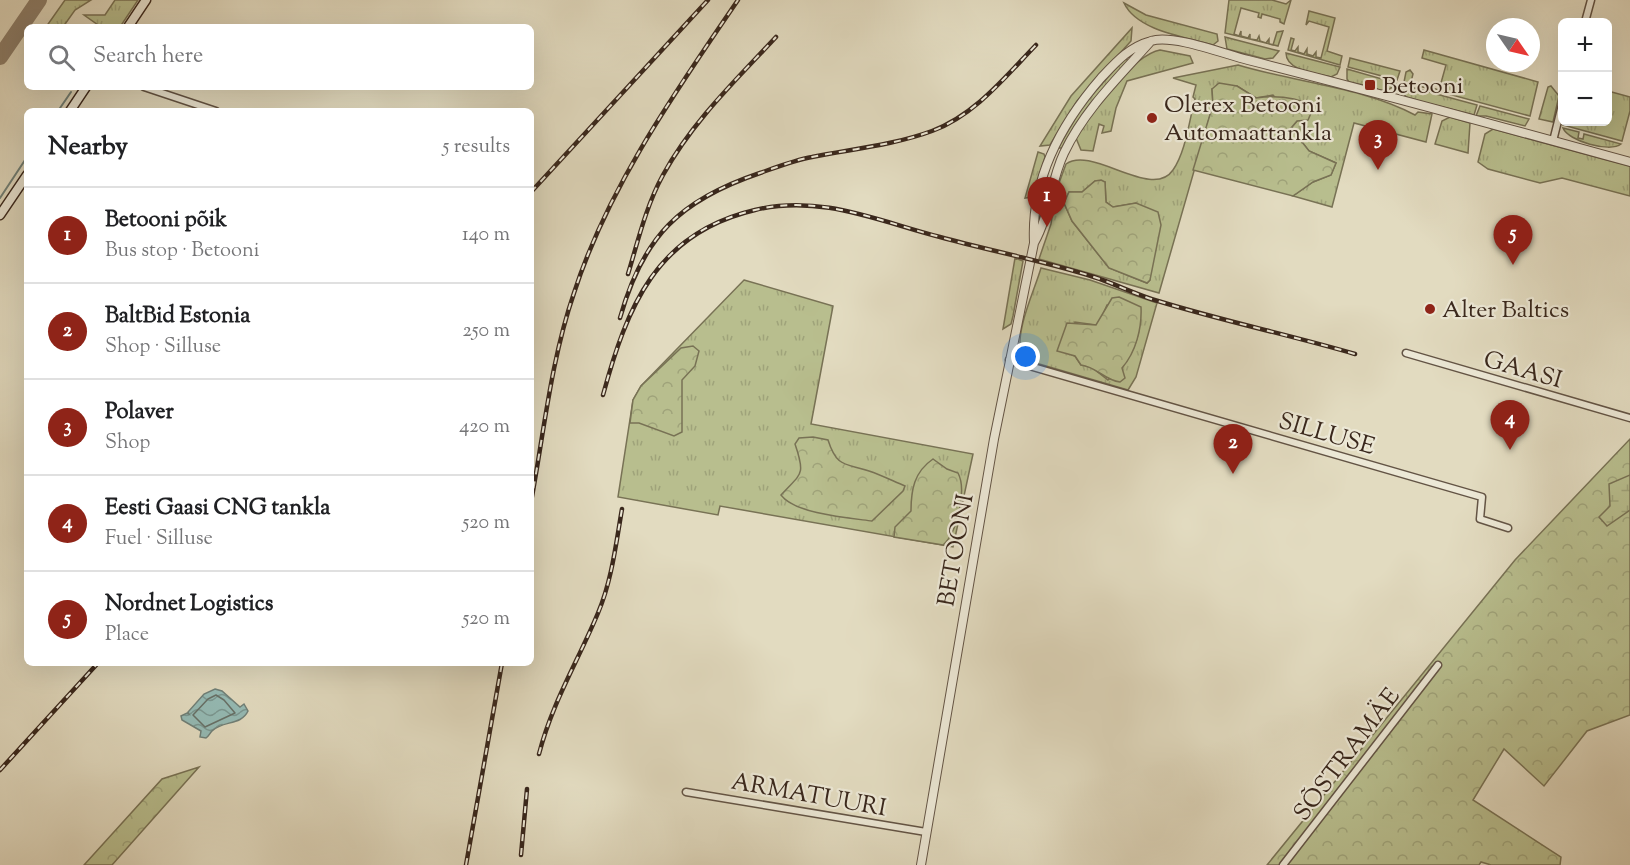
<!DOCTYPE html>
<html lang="en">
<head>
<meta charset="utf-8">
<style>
	:root { --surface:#fff; --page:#f6f6f6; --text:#202124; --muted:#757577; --line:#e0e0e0; --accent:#8f2418 }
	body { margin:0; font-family:"Sorts Mill Goudy",serif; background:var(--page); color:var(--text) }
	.controls { position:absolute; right:18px; top:18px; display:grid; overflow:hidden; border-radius:9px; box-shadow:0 6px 24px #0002 }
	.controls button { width:54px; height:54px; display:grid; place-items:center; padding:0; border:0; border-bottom:2px solid var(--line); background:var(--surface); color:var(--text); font:30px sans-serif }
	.compass { position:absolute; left:1486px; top:18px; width:54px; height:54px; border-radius:50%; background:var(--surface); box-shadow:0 6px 24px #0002; rotate:124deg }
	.you { position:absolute; left:1026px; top:357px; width:21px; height:21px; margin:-15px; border:4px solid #fff; border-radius:50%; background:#1a73e8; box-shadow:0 0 0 9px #1a73e833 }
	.badge { display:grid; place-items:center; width:39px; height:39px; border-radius:50%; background:var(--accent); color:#fff; font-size:20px; font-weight:700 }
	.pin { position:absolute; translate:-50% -50px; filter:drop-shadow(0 2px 3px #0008) }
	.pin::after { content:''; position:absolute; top:32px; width:21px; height:18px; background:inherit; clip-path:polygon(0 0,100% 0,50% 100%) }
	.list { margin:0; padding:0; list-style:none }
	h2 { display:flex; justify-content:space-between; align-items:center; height:78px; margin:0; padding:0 24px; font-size:26px }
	h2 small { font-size:20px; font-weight:400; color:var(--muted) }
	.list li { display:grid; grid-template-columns:39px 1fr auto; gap:18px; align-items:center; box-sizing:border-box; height:96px; padding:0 24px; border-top:2px solid var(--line) }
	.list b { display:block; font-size:22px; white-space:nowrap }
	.list p { margin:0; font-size:20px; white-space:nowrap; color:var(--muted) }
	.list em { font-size:20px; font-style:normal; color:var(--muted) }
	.icon { flex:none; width:33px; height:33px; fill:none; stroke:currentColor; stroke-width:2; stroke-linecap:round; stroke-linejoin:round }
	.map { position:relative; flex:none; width:1630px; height:865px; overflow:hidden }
	.search { position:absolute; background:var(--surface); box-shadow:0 6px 24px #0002; left:24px; top:24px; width:510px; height:66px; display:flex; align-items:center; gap:15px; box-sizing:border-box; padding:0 21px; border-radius:9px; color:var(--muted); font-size:22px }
	.panel { position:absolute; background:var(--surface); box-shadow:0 6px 24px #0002; left:24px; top:108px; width:510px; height:558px; border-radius:9px }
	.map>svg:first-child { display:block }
	.grass { fill:url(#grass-tufts); stroke:#787255; stroke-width:1.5; fill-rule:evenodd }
	.forest { fill:url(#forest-crowns); stroke:#787255; stroke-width:1.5 }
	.wetland { fill:url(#wetland-marsh); stroke:#787255; stroke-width:1.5 }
	.water { fill:url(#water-waves); stroke:#708078; stroke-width:1.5 }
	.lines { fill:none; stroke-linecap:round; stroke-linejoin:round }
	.shore { stroke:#677168; stroke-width:1.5 }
	.stream { stroke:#708078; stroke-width:2 }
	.taxiway { stroke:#8e816e; stroke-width:16 }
	.minor-casing { stroke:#635445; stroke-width:9 }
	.tertiary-casing { stroke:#635445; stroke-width:10 }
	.secondary-casing { stroke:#39271c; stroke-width:11 }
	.minor { stroke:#ece8d6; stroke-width:6 }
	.tertiary { stroke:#ece8d6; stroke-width:8 }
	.secondary { stroke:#ece8d6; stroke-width:8 }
	.rail-casing { stroke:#39271c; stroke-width:4.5 }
	.rail { stroke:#ece8d6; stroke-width:2; stroke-dasharray:7; stroke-linecap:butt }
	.poi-dot { fill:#8f2418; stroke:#ece8d6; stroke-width:2 }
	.labels { text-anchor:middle; stroke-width:4.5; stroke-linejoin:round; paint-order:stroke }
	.poi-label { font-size:24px; fill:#39271c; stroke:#ece8d6; text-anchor:start }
	.street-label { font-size:24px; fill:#39271c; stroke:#ece8d6 }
</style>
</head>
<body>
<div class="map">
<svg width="1630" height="865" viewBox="0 0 1630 865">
	<defs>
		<pattern id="grass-tufts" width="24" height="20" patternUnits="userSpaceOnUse" patternTransform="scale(1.5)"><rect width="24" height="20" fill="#b8be8e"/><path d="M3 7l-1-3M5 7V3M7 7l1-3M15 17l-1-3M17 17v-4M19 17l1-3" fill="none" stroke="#9fa37a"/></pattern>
		<pattern id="forest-crowns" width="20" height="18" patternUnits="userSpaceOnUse" patternTransform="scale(1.5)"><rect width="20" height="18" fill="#b8be8e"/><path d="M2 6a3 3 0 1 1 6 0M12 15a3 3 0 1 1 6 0" fill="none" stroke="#9fa37a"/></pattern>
		<pattern id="wetland-marsh" width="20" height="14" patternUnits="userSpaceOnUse" patternTransform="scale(1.5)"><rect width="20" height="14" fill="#b8be8e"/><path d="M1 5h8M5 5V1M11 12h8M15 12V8" fill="none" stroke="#9fa37a"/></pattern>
		<pattern id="water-waves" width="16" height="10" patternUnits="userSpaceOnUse" patternTransform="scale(1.5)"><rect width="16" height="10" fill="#95bbb5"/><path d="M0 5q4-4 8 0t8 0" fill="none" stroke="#7b9892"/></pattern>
	</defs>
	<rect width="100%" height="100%" fill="#e2dbc0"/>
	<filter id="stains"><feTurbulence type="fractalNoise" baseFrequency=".00333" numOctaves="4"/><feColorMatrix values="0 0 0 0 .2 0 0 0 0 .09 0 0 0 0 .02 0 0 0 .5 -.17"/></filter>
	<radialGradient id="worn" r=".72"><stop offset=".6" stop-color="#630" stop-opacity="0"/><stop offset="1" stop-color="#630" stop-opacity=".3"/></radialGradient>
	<path class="grass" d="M65,0h26l-16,10 -12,17h-17z
		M115,0h23l-18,27h-19l-17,-12h21z
		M1229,0h43l14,4 5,-4 -7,24 -4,-2v-3l-18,-5 -1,4 -3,-1 1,-4 -18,-5 -7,26 5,2 2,-5v5l7,2 2,-4v5l7,1 2,-4 1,5 6,2 3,-4v5l4,1 4,-13 6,-1 -5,15 -53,-13z
		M1124,3l22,12 71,19 1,7 -5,4c-27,-8 -76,-14 -89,-42z
		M1309,11l26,7 -8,33 15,5 -2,9 -52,-15 3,-12 3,1 -3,11 4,1 3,-4v5l6,2 3,-5v5l6,2 3,-4v5l5,1 8,-31 -20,-6 -3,4z
		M1132,28l-1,13 -54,60 -27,44 -10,1 31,-50z
		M1225,37l54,14 -6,7 -8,1 -38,-10z
		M1160,50l30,6 3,7 -66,18 -11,27 -5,23 -9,2 2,-7 -5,-2 -6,27 -12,-1 -5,-12c12,-23 57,-83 84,-88z
		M1424,50l114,32 -8,34 -126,-34 2,-10 4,-2 3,4 -2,8 28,8 7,-25 -24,-7z
		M1286,53l54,14 -3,7 -6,3c-14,-4 -45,-6 -45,-24z
		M1126,57l2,5 -41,46 -25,40h-4l25,-43z
		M1350,58l50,13 -3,9 -49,-13z
		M1238,65c60,18 124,22 177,50l3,-3 14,2 -6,28 -72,-19 -22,84 -39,-11 20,-14 18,-7 5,-12 -27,-12 -18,-23 6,-7 -24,-26 -17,3 -19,-12 -25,3 1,16 -54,188 -120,-34 12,-35 4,-30 11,-30c26,-19 86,37 107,6 13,-19 16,-49 22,-71l-2,-2 3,-12 -23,-7zM1095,181l10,1 1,20 7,5 23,-4 14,77 -3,3 -38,-15 -37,-47 -8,-18 5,-11h13z
		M1347,69l49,14v2l-10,6 -7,-1 -12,-8 -4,3 -14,-3 -2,-3z
		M1403,85l74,20 -3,10 -67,-17 -5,-6z
		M1551,86l8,10 -6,26 -14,-3 9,-32z
		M1608,91l22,6v14l-8,30 -59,-16 1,-3h44z
		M1480,106l49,13 -4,7 -39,-10h-10z
		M1450,117l20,6 -2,30 -33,-9 7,-23z
		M1563,128l16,4 -1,6 5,1 1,-5 37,10c-11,9 -53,-3 -58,-16z
		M1493,129l137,37v30l-68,-18 -22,5 -52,-14 -10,-7 7,-28z
		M1038,152l6,2 1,3 -12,40 -8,1z
		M1015,258l8,3 -10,55 -2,8 -8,5z
		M1041,268l49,12 67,23 -21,74 -8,13 -99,-29 -8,-6c-6,-25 13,-63 20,-87zM1107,305l33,2c2,30 -9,55 -32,73l-18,-14 -9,-1 -6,-9 -9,-4 9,-30 21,3 4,-4z
		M744,280l89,26 -22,118 162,30 -20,93 -233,-41 -2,9 -100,-18 15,-97 8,-14z"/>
	<path class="forest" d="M1219,83l18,3 19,12c20,-3 39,-1 58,8l-6,14 -11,1 -6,7 18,23 27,12 -5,12 -18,7 -20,14 -100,-26 20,-65 -1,-16z
		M1101,180l4,2 1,20 7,5 23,-4 22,9 3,13 -11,55 -3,3 -38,-15 -37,-47 -8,-18 5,-11h13l13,-11z
		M1119,297l22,10c1,21 -5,45 -19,61l3,10 -5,4c-16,-2 -23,-15 -39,-17l-6,-9 -18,-5 10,-28 29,2 16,-27z
		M693,346l6,5 -4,15 -13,14v52l-8,4 -35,-13h-9l3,-23 8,-14 40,-38z
		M813,437l15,3c9,28 17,23 41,31 12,4 24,10 36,15l-2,5 -31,30c-23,-3 -77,-7 -91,-26 20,-22 25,-19 14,-51l4,-6z
		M1630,439v276l-43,16 -43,55 -40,-37 -31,51 88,57 -1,8h-69l-10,-3 -2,3h-212l248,-305z
		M933,459l14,10 11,4c9,17 -1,60 -15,72l-49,-8 1,-10 16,-16c0,-21 3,-39 22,-52z
		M199,767l-87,98h-28l78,-86z"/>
	<path class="wetland" d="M1630,475v35l-23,16 -8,-9 11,-11 -1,-22z"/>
	<path class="water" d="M215,689l7,2 18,16 4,-3 4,7c-7,15 -25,9 -36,20 -2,2 -3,5 -6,7l-6,-1 1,-6 -19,-11 -1,-4 6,-3 2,1 -1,-2 16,-18z"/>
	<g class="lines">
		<path class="shore" d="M216,695l8,5 11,13 -30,14 -12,-12 15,-16z"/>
		<path class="stream" d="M58,111l13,-19
			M0,198l27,-41"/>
		<path class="taxiway" d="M0,57l39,-57"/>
		<defs>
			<path id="minor" d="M1585,22l6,-22
				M144,87l72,24
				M1553,141l9,-36
				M1406,353l224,65
				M1009,360l473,137 -2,22 28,9
				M686,792l240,40
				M1283,865l155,-200"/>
			<path id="tertiary" d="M1034,242c-3,-62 27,-118 67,-164 15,-16 28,-31 50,-37 22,-7 73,13 97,19 128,32 255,67 382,102
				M921,865l73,-426 40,-196c16,-28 16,-61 30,-90 21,-44 55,-76 87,-112"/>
			<path id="secondary" d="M128,27l18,-27
				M70,111l16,-24
				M0,215l27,-40"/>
		</defs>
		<use href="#minor" class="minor-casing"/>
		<use href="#tertiary" class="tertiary-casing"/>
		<use href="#secondary" class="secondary-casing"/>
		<use href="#minor" class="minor"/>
		<use href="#tertiary" class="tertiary"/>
		<use href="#secondary" class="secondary"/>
		<defs>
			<path id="rail" d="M531,192l177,-192
				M628,274c10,-33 18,-68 35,-99 29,-53 72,-94 113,-138
				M620,318c23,-82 60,-118 140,-145 17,-6 35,-13 52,-16 40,-8 82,-12 120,-26 43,-16 73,-54 104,-86
				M603,395c24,-88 53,-162 152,-185 65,-16 123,11 185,27 51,14 104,24 154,40 22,7 42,18 64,24 65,20 132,34 197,53
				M531,502c13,-70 20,-142 43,-209 34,-106 102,-202 164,-293
				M539,754c13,-51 39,-93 59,-141 14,-33 18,-70 24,-104
				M0,770l98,-107
				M521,855l6,-66
				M466,865l36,-202"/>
		</defs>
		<use href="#rail" class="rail-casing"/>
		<use href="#rail" class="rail"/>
	</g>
	<g class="poi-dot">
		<rect x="1364" y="79" width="12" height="12" rx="3"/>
		<circle cx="1152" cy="118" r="6"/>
		<circle cx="1430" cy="309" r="6"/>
	</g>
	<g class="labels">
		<g class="poi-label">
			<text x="1382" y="93">Betooni</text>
			<text x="1164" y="112">Olerex Betooni<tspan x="1164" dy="28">Automaattankla</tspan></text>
			<text x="1442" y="317">Alter Baltics</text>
		</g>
		<g class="street-label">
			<text transform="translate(1523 369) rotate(16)" y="8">GAASI</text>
			<text transform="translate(1327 433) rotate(16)" y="8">SILLUSE</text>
			<text transform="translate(955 550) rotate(-80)" y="8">BETOONI</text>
			<text transform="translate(1346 754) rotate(-53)" y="8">SÕSTRAMÄE</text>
			<text transform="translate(809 794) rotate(10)" y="8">ARMATUURI</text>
		</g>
	</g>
	<rect width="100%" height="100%" filter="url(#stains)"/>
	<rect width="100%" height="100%" fill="url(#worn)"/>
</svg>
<div class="controls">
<button>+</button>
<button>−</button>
</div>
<svg class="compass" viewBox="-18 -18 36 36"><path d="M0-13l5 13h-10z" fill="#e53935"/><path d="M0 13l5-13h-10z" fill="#757577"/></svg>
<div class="you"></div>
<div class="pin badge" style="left:1047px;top:227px">1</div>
<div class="pin badge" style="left:1233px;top:474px">2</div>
<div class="pin badge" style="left:1378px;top:170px">3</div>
<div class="pin badge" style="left:1510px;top:450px">4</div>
<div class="pin badge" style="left:1513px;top:265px">5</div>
<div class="search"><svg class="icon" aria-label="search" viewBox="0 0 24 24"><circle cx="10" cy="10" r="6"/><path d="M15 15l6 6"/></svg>Search here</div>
<section class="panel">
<h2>Nearby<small>5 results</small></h2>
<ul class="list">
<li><span class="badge">1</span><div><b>Betooni põik</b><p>Bus stop · Betooni</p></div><em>140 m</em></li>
<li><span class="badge">2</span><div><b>BaltBid Estonia</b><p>Shop · Silluse</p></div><em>250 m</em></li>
<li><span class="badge">3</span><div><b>Polaver</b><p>Shop</p></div><em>420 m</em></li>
<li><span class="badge">4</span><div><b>Eesti Gaasi CNG tankla</b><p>Fuel · Silluse</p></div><em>520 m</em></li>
<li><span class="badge">5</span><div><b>Nordnet Logistics</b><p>Place</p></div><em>520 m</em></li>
</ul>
</section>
</div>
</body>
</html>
